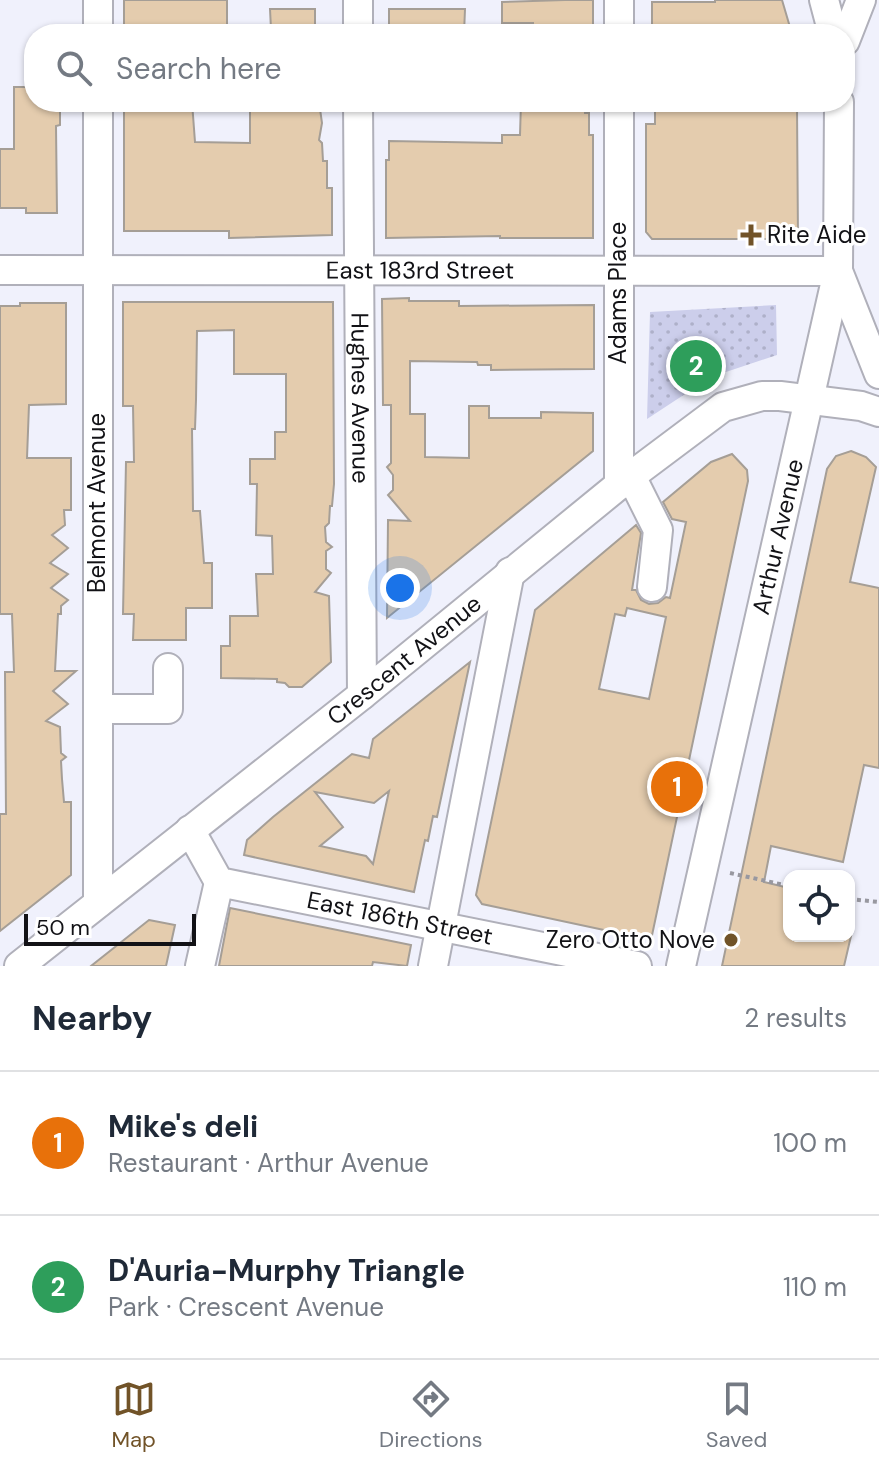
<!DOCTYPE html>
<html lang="en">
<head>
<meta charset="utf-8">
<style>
	:root { --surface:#fff; --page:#f6f6f7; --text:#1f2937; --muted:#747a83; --line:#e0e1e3; --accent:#715328 }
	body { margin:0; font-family:"DM Sans",sans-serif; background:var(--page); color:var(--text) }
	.controls { position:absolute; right:24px; bottom:24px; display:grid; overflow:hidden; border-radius:16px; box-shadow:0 2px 6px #0004 }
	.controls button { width:72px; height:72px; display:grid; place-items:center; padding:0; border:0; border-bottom:2px solid var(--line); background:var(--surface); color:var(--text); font:40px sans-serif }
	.scale { position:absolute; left:24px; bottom:20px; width:172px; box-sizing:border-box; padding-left:8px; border:4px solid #121216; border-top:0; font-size:22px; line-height:28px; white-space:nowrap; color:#121216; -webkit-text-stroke:6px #fff; paint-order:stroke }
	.you { position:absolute; left:400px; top:588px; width:28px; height:28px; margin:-20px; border:6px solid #fff; border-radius:50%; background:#1a73e8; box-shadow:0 0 0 12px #1a73e833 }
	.badge { display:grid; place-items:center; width:52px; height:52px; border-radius:50%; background:var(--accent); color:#fff; font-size:26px; font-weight:700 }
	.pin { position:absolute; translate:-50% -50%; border:4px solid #fff; box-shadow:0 2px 8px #0006 }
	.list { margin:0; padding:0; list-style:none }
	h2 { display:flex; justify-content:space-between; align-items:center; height:104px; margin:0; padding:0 32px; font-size:34px }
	h2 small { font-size:26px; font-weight:400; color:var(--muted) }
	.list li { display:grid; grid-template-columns:52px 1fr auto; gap:24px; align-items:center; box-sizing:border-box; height:144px; padding:0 32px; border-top:2px solid var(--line) }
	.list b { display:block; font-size:30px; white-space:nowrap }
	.list p { margin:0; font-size:26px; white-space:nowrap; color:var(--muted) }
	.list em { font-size:26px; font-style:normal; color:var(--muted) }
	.icon { flex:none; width:44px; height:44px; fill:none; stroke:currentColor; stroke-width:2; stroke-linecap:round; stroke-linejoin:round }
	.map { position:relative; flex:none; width:879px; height:966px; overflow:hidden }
	.search { position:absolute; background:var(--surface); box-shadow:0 2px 6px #0004; left:24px; right:24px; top:24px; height:88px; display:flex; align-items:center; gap:20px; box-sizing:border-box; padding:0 28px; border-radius:32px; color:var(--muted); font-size:30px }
	.sheet { height:392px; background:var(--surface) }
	nav { display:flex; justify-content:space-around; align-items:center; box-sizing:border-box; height:112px; border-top:2px solid var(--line); background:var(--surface); font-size:22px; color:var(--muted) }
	nav a { display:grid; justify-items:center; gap:4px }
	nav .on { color:var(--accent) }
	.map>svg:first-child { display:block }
	.park { fill:url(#park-dots) }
	.building { fill:#e4ccae; stroke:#a59e96; stroke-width:2; fill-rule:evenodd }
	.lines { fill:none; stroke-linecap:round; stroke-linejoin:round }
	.minor-casing { stroke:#b0b0ba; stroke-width:32 }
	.path { stroke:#9898a0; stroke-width:4; stroke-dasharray:4 4; stroke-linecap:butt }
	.minor { stroke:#fff; stroke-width:28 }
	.poi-dot { fill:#715328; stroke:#fff; stroke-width:3 }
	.labels { text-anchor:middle; stroke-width:6; stroke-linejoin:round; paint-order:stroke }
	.poi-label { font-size:24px; fill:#121216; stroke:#fff; text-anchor:start }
	.street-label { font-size:24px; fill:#121216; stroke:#fff }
</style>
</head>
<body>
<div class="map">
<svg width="879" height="966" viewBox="0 0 879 966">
	<defs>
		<pattern id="park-dots" width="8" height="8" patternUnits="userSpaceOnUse" patternTransform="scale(2)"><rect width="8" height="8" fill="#ccceeb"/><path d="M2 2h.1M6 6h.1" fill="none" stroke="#aeb0c9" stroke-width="1.8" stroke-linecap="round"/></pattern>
	</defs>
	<rect width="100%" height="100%" fill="#f0f1fc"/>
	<path class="park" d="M776,305l1,50 -66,22 -64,42 3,-107z"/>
	<path class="building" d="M124,0h103v30h-103z
		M565,0h28v34h-60v-11h-31v-21z
		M715,0h67l10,34h-140v-32h63z
		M270,9h45v20h-44z
		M389,9h76l-1,25h-75z
		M14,87h20v15h26v23l-4,1 1,87h-31v-5h-26v-59h14z
		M124,102h68l3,40 55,1v-41h69l3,21 -3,17 3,3 1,18h4v27h5v47l-103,3v-7h-105z
		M521,102h64v11h4v22h4v103h-93v-2l-114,2v-78h3v-19l113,2v-8h18z
		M655,102h55l1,7 44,-1v-6h39v6h3l1,131h-146l-6,-7v-108h9z
		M409,298v3h50v5l135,-1v64l-103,1v-5h-13l-1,-3 -67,-1v53h15v43l44,1v-52h20v12h52v-6l52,1v38l-206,167 1,-98 22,1 -22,-26 5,-5v-15l-6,-8 4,-4v-58h-8l-1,-106z
		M123,302h210l1,182 -2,22h-2l-1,17 -4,4 1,15 6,5 -6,4v18l5,4 -16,19 14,4 2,66 -29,25h-13l-4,-4 -8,-1v-3l-56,-1v-32h9v-30h28l-2,-42h17l-1,-38 -16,-1 1,-51h-7v-25h25v-27h11v-58h-52v-44l-37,1 -1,69 -1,29h-3l1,82h7l4,52h8v45h-26v32h-53l1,-26h-11l3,-152h8l-1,-56h-10z
		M20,303h46v101l-37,1 -2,53h44v52h-7l1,15 -13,10 16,13 -18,15 18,11 -17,14 17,12 -7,6v8h-3l-3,57h21l-23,20 15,13 -22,17 14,6 1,26 5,4 -5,4 1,18 2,23h7v73l-71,56v-117h6l-1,-142h9l-2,-58h-12v-308h20z
		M851,451l15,6 10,10 -26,115 29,6v180l-15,-3 -21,97 -72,-16 -7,36 25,6v48h62l-7,30h-122l105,-497 9,-13z
		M732,454l15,16 1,11 -97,459 -169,-36 -6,-9 59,-285 101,-85 5,8 -9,57h4l5,10 8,4 9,-1 8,-6 4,1 16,-76 -14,-3 -9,-17 48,-40zM627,608l39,9 -17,82 -50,-10 16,-75 10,2z
		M470,662l-33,155 -4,-1 -5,25 -3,-1 -11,52 -170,-37 3,-15 26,-23 79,-63 17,4 4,-19zM389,791l-16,73 -7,-8 -46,-10 23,-19 -28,-35 59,11z
		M230,908l181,37 -4,21 -34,-4 -1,4h-153z
		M149,920l26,5 -9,41h-75z"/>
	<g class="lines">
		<defs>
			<g id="minor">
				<path d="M824,0l9,34"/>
				<path d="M98,34v-34"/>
				<path d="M358,34v-34"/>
				<path d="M619,34v-34"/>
				<path d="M845,41l16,-41"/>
				<path d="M98,102v801"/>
				<path id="s1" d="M358,102l4,593"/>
				<path d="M619,102v383"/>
				<path id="s2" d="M0,270l838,1"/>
				<path d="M838,271l41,103"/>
				<path d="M631,476l27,54 -6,57"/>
				<path d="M98,709h70v-41"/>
				<path id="s3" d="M190,830l29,52 418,84"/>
				<path id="s4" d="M19,966l343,-271 257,-210 104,-78 39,-11h18l81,10 18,6"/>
				<path d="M200,966l19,-84"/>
				<path d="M433,966l77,-394"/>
				<path id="s5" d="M681,966l157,-695 1,-169"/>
			</g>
		</defs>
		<use href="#minor" class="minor-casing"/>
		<path class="path" d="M730,873l59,13
			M849,899l30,3"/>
		<use href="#minor" class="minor"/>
	</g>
	<g class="poi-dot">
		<path d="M747 223h8v8h8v8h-8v8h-8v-8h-8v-8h8z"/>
		<circle cx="731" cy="940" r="8"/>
	</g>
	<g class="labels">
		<g class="poi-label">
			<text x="767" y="243">Rite Aide</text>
			<text x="715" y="948" text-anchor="end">Zero Otto Nove</text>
		</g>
		<g class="street-label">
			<text dy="8" stroke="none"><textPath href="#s2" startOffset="420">East 183rd Street</textPath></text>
			<text transform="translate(618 293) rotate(-90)" y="8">Adams Place</text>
			<text dy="8" stroke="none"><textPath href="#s1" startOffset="296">Hughes Avenue</textPath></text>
			<text transform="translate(97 503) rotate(-90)" y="8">Belmont Avenue</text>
			<text dy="8" stroke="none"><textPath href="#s5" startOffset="440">Arthur Avenue</textPath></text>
			<text dy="8" stroke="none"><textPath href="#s4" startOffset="492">Crescent Avenue</textPath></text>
			<text dy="8" stroke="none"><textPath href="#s3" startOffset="244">East 186th Street</textPath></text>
		</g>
	</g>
</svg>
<div class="controls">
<button><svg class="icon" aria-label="locate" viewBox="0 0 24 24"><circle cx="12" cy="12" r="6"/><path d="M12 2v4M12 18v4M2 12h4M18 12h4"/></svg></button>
</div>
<div class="scale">50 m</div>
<div class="you"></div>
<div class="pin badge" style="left:677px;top:787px;background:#e8710a">1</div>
<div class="pin badge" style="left:696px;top:366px;background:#2e9e5b">2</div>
<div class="search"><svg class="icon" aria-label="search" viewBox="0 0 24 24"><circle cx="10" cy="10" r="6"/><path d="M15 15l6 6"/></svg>Search here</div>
</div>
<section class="sheet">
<h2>Nearby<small>2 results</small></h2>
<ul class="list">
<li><span class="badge" style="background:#e8710a">1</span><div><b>Mike's deli</b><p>Restaurant · Arthur Avenue</p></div><em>100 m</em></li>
<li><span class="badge" style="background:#2e9e5b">2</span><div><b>D'Auria-Murphy Triangle</b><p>Park · Crescent Avenue</p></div><em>110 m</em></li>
</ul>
</section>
<nav>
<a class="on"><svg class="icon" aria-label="map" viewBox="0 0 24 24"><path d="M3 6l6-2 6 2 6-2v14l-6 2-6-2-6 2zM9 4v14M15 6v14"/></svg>Map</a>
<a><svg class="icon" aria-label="directions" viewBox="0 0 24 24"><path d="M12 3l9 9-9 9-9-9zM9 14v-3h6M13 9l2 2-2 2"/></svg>Directions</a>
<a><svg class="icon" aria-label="saved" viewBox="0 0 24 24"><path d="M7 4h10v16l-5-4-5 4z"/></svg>Saved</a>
</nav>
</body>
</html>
